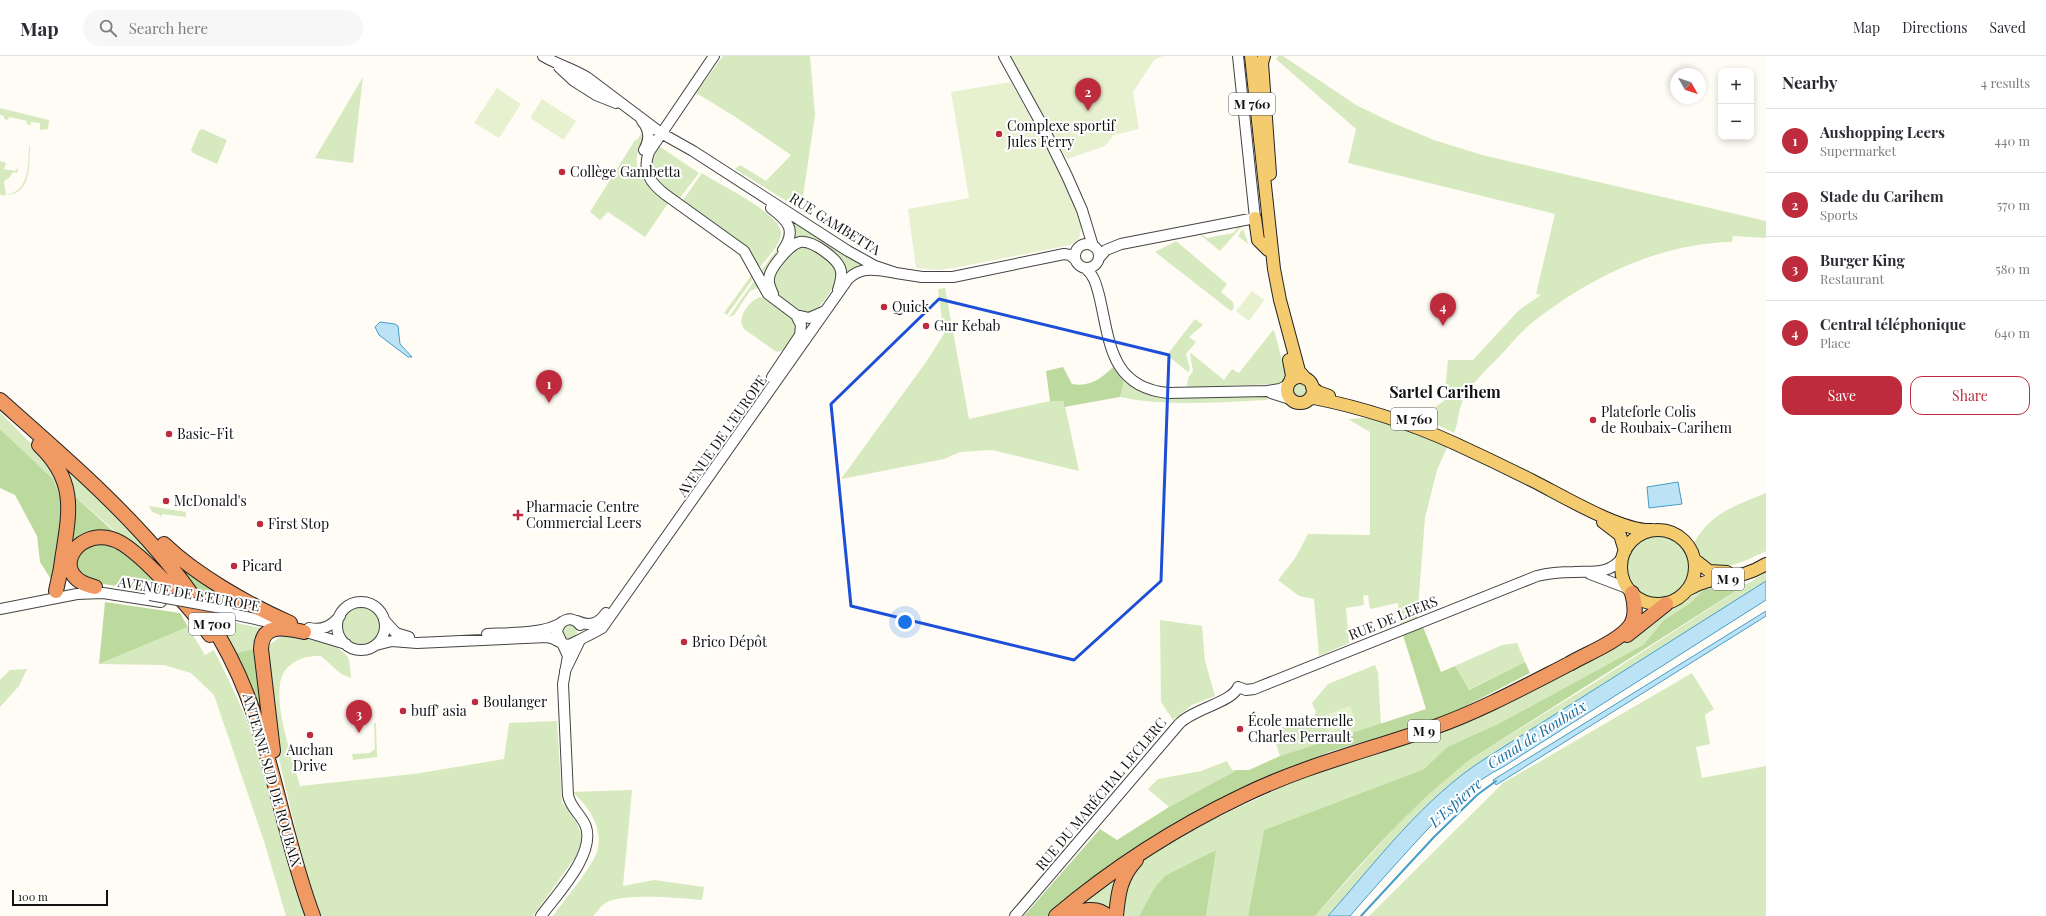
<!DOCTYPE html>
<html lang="en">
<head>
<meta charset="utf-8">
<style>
	:root { --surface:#fff; --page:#f7f7f7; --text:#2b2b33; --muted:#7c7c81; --line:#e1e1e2; --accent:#be2b3c }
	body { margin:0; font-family:"Playfair Display",serif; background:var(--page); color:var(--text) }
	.controls { position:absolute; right:12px; top:12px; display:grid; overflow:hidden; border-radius:8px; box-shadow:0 2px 6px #0003 }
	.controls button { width:36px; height:36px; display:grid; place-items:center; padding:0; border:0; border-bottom:1px solid var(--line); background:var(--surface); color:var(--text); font:20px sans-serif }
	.compass { position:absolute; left:1670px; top:12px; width:36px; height:36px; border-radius:50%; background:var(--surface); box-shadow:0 2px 6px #0003; rotate:130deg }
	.scale { position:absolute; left:12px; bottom:10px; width:96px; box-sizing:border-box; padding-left:4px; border:2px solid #111; border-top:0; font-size:11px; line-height:14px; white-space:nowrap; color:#111; -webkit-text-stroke:3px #fff; paint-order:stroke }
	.you { position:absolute; left:905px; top:566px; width:14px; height:14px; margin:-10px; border:3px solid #fff; border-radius:50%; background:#1a73e8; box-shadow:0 0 0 6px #1a73e833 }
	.badge { display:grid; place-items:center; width:26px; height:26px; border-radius:50%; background:var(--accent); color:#fff; font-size:13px; font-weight:700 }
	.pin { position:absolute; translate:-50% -33px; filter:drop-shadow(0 1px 2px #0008) }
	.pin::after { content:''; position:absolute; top:21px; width:14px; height:12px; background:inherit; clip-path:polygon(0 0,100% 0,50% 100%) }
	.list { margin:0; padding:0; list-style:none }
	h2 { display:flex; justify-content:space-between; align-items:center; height:52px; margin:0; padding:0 16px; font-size:17px }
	h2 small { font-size:13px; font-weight:400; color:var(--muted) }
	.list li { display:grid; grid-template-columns:26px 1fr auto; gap:12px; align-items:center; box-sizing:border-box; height:64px; padding:0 16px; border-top:1px solid var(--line) }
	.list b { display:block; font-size:15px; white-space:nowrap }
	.list p { margin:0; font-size:13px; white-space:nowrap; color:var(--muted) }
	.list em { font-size:13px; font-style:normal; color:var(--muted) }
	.actions { display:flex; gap:8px; padding:12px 16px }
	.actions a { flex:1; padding:9px 0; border:1px solid var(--accent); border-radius:12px; text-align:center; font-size:14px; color:var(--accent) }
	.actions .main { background:var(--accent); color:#fff }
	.icon { flex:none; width:22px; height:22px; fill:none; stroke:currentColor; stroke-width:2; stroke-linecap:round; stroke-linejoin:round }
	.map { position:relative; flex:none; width:1766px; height:860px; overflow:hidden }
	header { display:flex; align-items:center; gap:24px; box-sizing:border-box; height:56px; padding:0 20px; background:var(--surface); border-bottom:1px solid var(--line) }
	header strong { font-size:19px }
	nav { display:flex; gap:22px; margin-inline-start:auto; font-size:14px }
	.search { width:280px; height:36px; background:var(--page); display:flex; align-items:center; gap:10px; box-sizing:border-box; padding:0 14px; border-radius:22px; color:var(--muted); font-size:15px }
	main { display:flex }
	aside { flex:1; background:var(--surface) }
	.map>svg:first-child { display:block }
	.green { fill:#d7e9be }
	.forest { fill:#bdda9e }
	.pitch { fill:#e7f1d0 }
	.water { fill:#bbe3f5; stroke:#449dca }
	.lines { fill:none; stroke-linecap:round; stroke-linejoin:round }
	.stream { stroke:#449dca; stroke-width:2 }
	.minor-casing { stroke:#444; stroke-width:12 }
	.major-casing { stroke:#222; stroke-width:14 }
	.highway-casing { stroke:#222; stroke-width:16 }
	.minor { stroke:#fff; stroke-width:10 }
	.major { stroke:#f4cb6f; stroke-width:12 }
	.highway { stroke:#f09962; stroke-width:14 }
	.minor-bridge-casing { stroke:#444; stroke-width:12; stroke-linecap:butt }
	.minor-bridge { stroke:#fff; stroke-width:10 }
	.marked { fill:none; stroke:#1d4ed8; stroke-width:3; stroke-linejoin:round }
	.poi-dot { fill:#be2b3c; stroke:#fff; stroke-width:1.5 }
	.labels { text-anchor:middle; stroke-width:4; stroke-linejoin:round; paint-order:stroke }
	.shield { fill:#fff; stroke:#585858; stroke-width:1 }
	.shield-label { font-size:13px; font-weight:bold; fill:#111 }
	.poi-label { font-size:14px; fill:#111; stroke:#fff; text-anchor:start }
	.street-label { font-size:14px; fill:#111; stroke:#fff }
	.water-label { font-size:15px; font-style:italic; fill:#1c70a1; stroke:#fff }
	.quarter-label { font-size:16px; font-weight:bold; fill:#111; stroke:#fff }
</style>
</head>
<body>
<header>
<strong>Map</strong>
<div class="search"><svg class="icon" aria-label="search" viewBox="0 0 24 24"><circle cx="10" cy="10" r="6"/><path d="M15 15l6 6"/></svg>Search here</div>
<nav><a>Map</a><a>Directions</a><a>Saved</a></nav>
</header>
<main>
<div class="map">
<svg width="1766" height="860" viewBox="0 0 1766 860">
	<rect width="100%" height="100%" fill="#fffcf5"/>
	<path class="green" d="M723,0h87l5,59 -14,95 -66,-41 5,-4 26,16 25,-26 -57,-39 -38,-23z
		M1279,0h4l73,49 37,18 41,17 48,15 284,66v17l-33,-2 -1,6c-73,1 -143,36 -199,80 -13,10 -23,23 -34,35 -12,12 -27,26 -35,41 -6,10 -5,24 -10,35l-25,-12 6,-14 9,-6 4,-41h25l46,-50 22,-15 -5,-1 19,-80 -207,-51 8,-34 -80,-70z
		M363,21l-10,86 -38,-5z
		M0,52l49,12 -1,9 -8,1v-7l-9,-1v3l-5,-1 1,-3 -18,-4 -1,3 -4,-1v-3l-4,-1z
		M202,73l25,11 -10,24 -24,-11 -2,-3 8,-19z
		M641,77c4,9 -2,15 -4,23 -3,21 17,37 32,46l-24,35 -37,-25 -8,8 -10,-8 45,-72h2z
		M24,88l6,2c-1,21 2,52 -30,49v-34l6,2 -2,6 11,2 3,-4 -1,6 -4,-1 -4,6 -5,3 2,14c24,-4 22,-30 23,-49z
		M659,90l40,27 -20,26c-23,-16 -37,-25 -20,-53z
		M702,117c17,12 80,40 79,61 -1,12 -15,25 -22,34l-12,-21 -64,-47z
		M786,159l27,17 3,5 50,29 -21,10 -3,-13 -50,-23z
		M1238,171h3l-21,24 -21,-17h2l6,4 26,-5z
		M784,173h4c-6,18 -17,32 -24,49l-3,-7 20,-27z
		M1243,173l5,14v1l-10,-8z
		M1176,185l51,43 -6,8 12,10 1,6 -3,3 -76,-59z
		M798,189l14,3 26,19 -1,15 -19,27 -7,4 -9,-2 -24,-16 -5,-8 -1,-11 15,-24z
		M753,217l2,3 -28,39 -3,-2z
		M756,222l4,9 -10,4 -16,24 -5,2z
		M945,232l24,131 81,-18h14l15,70 -87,-21 -32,2 -16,7 -103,20 85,-117 18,-28 -6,-45z
		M760,241c9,4 34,20 36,29 3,9 -11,29 -21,25l-31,-22 -3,-7c1,-11 9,-21 19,-25z
		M1195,263l8,6 -14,12 7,5 -10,12 4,15 -2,3 -21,-17z
		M1273,274l2,3 8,32 2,1c2,7 3,13 -4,18l-94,3 1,-9 5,-7 -3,-17 1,-1 33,27 8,-11 7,4z
		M1124,326l17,9 18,5h105l4,2 -1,2c-49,2 -98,7 -147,-3z
		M1292 335a8 8 0 1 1 16 0a8 8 0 1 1-16 0Z
		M0,356l49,50 15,31 -2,33 -9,-47 -53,-50z
		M1378,361l71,26 -12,27 -12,48 -8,102 -17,4 -2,-21 -28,6 -2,-14 -5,1 1,9 -18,3 3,35 -30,13 -5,-57 -15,-3 -21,-16 18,-23 12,-23 62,1v-103l-22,-13z
		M62,408l90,89 -6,5 -75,-65z
		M1766,437v58c-27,13 -61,31 -71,-10 17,-29 42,-36 71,-48z
		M149,450l37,6v5l-24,-3 -1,4 -1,-3 -8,-3z
		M1625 511a33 33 0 1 1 66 0a33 33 0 1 1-66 0Z
		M1766,516v9l-280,177c-63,40 -109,103 -158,158h-13l92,-102 42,-38 22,-17 126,-78z
		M1705,533l-15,14 -26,17 -21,25 -143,78 -53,24 -23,22 -160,61 -16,86h-42l9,-66 -62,40 -14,26h-20l3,-26 15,-27 60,-36 85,-40 297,-121 47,-26 42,-31 12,-5 21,-14z
		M342 570a19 19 0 1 1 38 0a19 19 0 1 1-38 0Z
		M213,562l52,11 -8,19 -24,6z
		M1160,564l42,6 3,35 10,35 -23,9 -19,15 -12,-18z
		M563 576a7 7 0 1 1 14 0a7 7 0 1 1-14 0Z
		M188,571l17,28 9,-5c18,36 36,73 47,112 15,51 27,103 45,154h-20l-22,-75 -50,-146 -23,-22 -27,-8 -65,-1z
		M282,579c17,3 55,6 65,21 4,6 3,15 4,22l-10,-4 -20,-18c-18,-1 -38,7 -41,28 -4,30 12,72 20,102l114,-12 90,-15 5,-36 48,-2 5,81 14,20 5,12v9l-5,13 -43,60h-212l-17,-50 -28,-120 -11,-101 7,-2z
		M1517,587l8,19 -57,28 -13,-24 47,-21z
		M1375,609l3,8 3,52 -101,31 -6,-18 8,-11 30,-6 4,-9 -4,-9 16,-19z
		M27,613l-8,17 -19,21v-27l10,-10z
		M1692,617l22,36 -9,6 5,29 -14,3 6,31 64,-12v150h-397l134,-133z
		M374,667h2l1,34 -24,3 -1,-6 18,-1 5,-4z
		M1227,705l5,9h5l-68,37 -21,-18 10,-10 43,-8z
		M632,734l-9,96 31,-6 50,7 -2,13c-21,-2 -83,-8 -98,4 -4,3 -7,8 -11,12h-40c10,-14 39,-49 44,-64 7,-23 -8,-46 -25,-60z
		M1118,818l-4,39 -41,-6z"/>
	<path class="forest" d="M1063,311l9,17c18,3 29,-5 41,-17l11,15 -4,15 -56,10v-6h-14l-4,-30z
		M0,373l53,50 7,18 2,29 -8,58 -14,-22 -3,-26 -22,-41 -15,-7z
		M71,437l50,45 -54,10z
		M90,487l30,2 32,30 15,19 -76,-12 -17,-10 1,-15z
		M178,507l85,51 -59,-13 -27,-35z
		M1747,528l-276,175c-59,45 -107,101 -156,157h-67l16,-86 160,-61 23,-22 53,-24 143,-78 21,-25 26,-17 15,-14z
		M105,546l75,11 8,14 -89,37z
		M1423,571l18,45 14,-6 14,24 56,-28 5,11 -66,34 -32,14 -103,31 -125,55 -84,51 -73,58h-23l76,-87 17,11 52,-33 68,-37h12l31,-14 146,-47 -23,-74z
		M257,592l10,84 -34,-78z
		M1216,794l-10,66h-67l14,-26 12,-14z"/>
	<path class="pitch" d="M1010,0h153l-9,4 -21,32 6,37 -25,6 -9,11 -38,13z
		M1011,26l56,101 15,41 -3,15 -9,6 -116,23 -16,2 -22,-2 -8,-59 61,-11 -18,-106z
		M497,32l24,16 -22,34 -25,-15z
		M542,43l34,22 -12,19 -34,-22z
		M1252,235l12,9 -15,21 -13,-10z
		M1350,650l6,17 -28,10 -6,-17z"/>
	<path class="water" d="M380,266l15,2 3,2 2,18 12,13h-4l-29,-22 -4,-8z
		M1678,426l4,22 -33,4 -2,-21z
		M1766,525v19l-263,167c-31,15 -54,40 -77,64 -26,28 -51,56 -76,85h-22c49,-55 95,-118 158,-158z
		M1766,555v5l-270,169 -3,-5z"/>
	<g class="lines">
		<path class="stream" d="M1361,860l73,-79 43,-42 19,-14"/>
		<defs>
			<path id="minor" d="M543,0c15,9 31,13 45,22l73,55 32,18 155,100 27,15 21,7 26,4h31l111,-23 6,1 5,4
				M714,0l-65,96c-7,19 1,31 17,43l78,56 24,43 28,21 13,3 16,-7
				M1004,0l38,69 25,51 15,34 11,36
				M559,11l15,14 22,14 20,8
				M642,65c8,9 8,19 2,29
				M771,152c17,13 26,22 12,42
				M1075 200a12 12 0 1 1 24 0a12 12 0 1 1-24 0Z
				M1099,202l7,-8 15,-6 134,-26 -17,-162
				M1085,212c9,7 11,16 14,27 11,45 10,92 69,98l99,-2 13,-2 8,-4
				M773,238c-2,-5 -5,-10 -4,-15 0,-10 21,-35 31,-37 12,-2 39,17 41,29 1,6 -1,13 -3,19
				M772,321l28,-42 1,-10 -5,-10
				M1271,337l19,6
				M1590,518l37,14
				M337 570a24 24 0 1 1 48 0a24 24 0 1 1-48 0Z
				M0,553l77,-15 26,-1 58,9
				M227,557l56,12 63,19
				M384,564l12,13 13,4
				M577,565c13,6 21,3 29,-8
				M309,572c14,3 22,-2 31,-12
				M487,578c21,-1 57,0 74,-11
				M376,589l16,-4 25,2 130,-6c9,1 13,7 21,8 2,0 31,-15 34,-17l246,-349c14,-14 31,-9 48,-6
				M565,615l15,-31
				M541,860c16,-22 54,-61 45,-89 -4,-12 -16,-19 -18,-32l-5,-111 5,-28 -11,-24c2,-13 15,-17 23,-7
				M1015,860l164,-192c14,-15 54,-22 59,-37l8,3 8,-1 283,-113c12,-3 24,-4 37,-4 18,-1 35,3 48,-14"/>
			<path id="major" d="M1251,0l23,213 6,31 19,71 7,8
				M1264,0l-2,7 8,111
				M1255,162l3,22 10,10
				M1289,304l3,16 -2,6
				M1287 334a13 13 0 1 1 26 0a13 13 0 1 1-26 0Z
				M1312,331l6,5 11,4
				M1309,343l5,-1c50,10 96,25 142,46 26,12 51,24 77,37 28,14 89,51 119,49
				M1603,466l17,13 5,16
				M1621 511a37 37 0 1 1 74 0a37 37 0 1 1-74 0Z
				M1695,504l14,11 18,1
				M1689,533c25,-15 49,-7 77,-25"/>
			<path id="highway" d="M0,344c97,86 199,171 247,295 28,72 39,149 66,221
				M39,389c41,39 29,72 22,122
				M164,488c32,31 85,61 126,79
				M95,531c-47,-10 -21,-59 17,-48 24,6 82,73 98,96
				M56,535l5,-23
				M1627,579l39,-31
				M273,695l-12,-102c1,-27 24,-21 43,-17
				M1056,860c57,-48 119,-88 186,-120 61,-30 127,-46 190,-68 48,-17 92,-41 137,-64 17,-10 49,-22 61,-38 7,-10 5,-22 2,-33
				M1069,860c12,-6 28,-10 38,0
				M1116,860c2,-22 4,-39 20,-56"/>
		</defs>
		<use href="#minor" class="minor-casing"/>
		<use href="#major" class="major-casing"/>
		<use href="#highway" class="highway-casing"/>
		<use href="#minor" class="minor"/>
		<use href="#major" class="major"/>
		<use href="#highway" class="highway"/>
		<defs>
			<path id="minor-bridge" d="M150,539l77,14"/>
		</defs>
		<use href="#minor-bridge" class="minor-bridge-casing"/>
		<use href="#minor-bridge" class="minor-bridge"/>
	</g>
	<path class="marked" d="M939,243l230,56 -8,226 -87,79 -223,-54 -20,-202z"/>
	<g class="poi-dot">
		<circle cx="999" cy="78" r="4"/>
		<circle cx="562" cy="116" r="4"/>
		<circle cx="884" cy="251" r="4"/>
		<circle cx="926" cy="270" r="4"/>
		<circle cx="1593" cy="364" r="4"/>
		<circle cx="169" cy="378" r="4"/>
		<circle cx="166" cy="445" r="4"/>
		<path d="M516 453h4v4h4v4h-4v4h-4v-4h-4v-4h4z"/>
		<circle cx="260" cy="468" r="4"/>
		<circle cx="234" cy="510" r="4"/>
		<circle cx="684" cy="586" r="4"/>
		<circle cx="475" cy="646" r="4"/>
		<circle cx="403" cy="655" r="4"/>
		<circle cx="1240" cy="673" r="4"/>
		<circle cx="310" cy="679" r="4"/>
	</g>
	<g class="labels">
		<g class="shield">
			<rect x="1229" y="37" width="46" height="22" rx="3"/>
			<rect x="1391" y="352" width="46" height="22" rx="3"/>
			<rect x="1712" y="512" width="32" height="22" rx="3"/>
			<rect x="189" y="557" width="46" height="22" rx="3"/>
			<rect x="1408" y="664" width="32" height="22" rx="3"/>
		</g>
		<g class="shield-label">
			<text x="1252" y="53">M 760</text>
			<text x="1414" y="368">M 760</text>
			<text x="1728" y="528">M 9</text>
			<text x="212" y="573">M 700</text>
			<text x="1424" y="680">M 9</text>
		</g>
		<g class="poi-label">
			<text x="1007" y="75">Complexe sportif<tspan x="1007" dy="16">Jules Ferry</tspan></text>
			<text x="570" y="121">Collège Gambetta</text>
			<text x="892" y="256">Quick</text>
			<text x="934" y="275">Gur Kebab</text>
			<text x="1601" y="361">Plateforle Colis<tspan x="1601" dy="16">de Roubaix-Carihem</tspan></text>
			<text x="177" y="383">Basic-Fit</text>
			<text x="174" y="450">McDonald's</text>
			<text x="526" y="456">Pharmacie Centre<tspan x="526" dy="16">Commercial Leers</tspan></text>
			<text x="268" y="473">First Stop</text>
			<text x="242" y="515">Picard</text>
			<text x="692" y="591">Brico Dépôt</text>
			<text x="483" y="651">Boulanger</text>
			<text x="411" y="660">buff' asia</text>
			<text x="1248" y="670">École maternelle<tspan x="1248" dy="16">Charles Perrault</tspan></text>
			<text x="310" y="699" text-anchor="middle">Auchan<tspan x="310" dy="16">Drive</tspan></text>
		</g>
		<g class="street-label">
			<text transform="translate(835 168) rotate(32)" y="5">RUE GAMBETTA</text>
			<text transform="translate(722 380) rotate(-55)" y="5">AVENUE DE L'EUROPE</text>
			<text transform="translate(189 538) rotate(10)" y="5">AVENUE DE L'EUROPE</text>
			<text transform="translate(1393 562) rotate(-22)" y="5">RUE DE LEERS</text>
			<text transform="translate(272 724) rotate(74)" y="5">ANTENNE SUD DE ROUBAIX</text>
			<text transform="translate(1101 738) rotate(-50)" y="5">RUE DU MARÉCHAL LECLERC</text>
		</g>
		<g class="water-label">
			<text transform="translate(1537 679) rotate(-32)" y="5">Canal de Roubaix</text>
			<text transform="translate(1456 747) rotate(-42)" y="5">L'Espierre</text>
		</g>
		<g class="quarter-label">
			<text x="1445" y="342">Sartel Carihem</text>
		</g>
	</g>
</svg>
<div class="controls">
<button>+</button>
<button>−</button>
</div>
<svg class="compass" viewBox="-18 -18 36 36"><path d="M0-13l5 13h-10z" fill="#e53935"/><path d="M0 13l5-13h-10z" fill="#7c7c81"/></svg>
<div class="scale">100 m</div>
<div class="you"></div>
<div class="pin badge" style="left:549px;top:347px">1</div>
<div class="pin badge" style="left:1088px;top:55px">2</div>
<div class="pin badge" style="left:359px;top:677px">3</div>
<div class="pin badge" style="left:1443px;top:270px">4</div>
</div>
<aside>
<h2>Nearby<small>4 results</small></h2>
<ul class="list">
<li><span class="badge">1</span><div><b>Aushopping Leers</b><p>Supermarket</p></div><em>440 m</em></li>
<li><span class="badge">2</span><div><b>Stade du Carihem</b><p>Sports</p></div><em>570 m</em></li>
<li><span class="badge">3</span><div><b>Burger King</b><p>Restaurant</p></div><em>580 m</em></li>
<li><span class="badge">4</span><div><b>Central téléphonique</b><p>Place</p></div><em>640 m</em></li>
</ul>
<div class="actions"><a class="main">Save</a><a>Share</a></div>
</aside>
</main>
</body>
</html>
